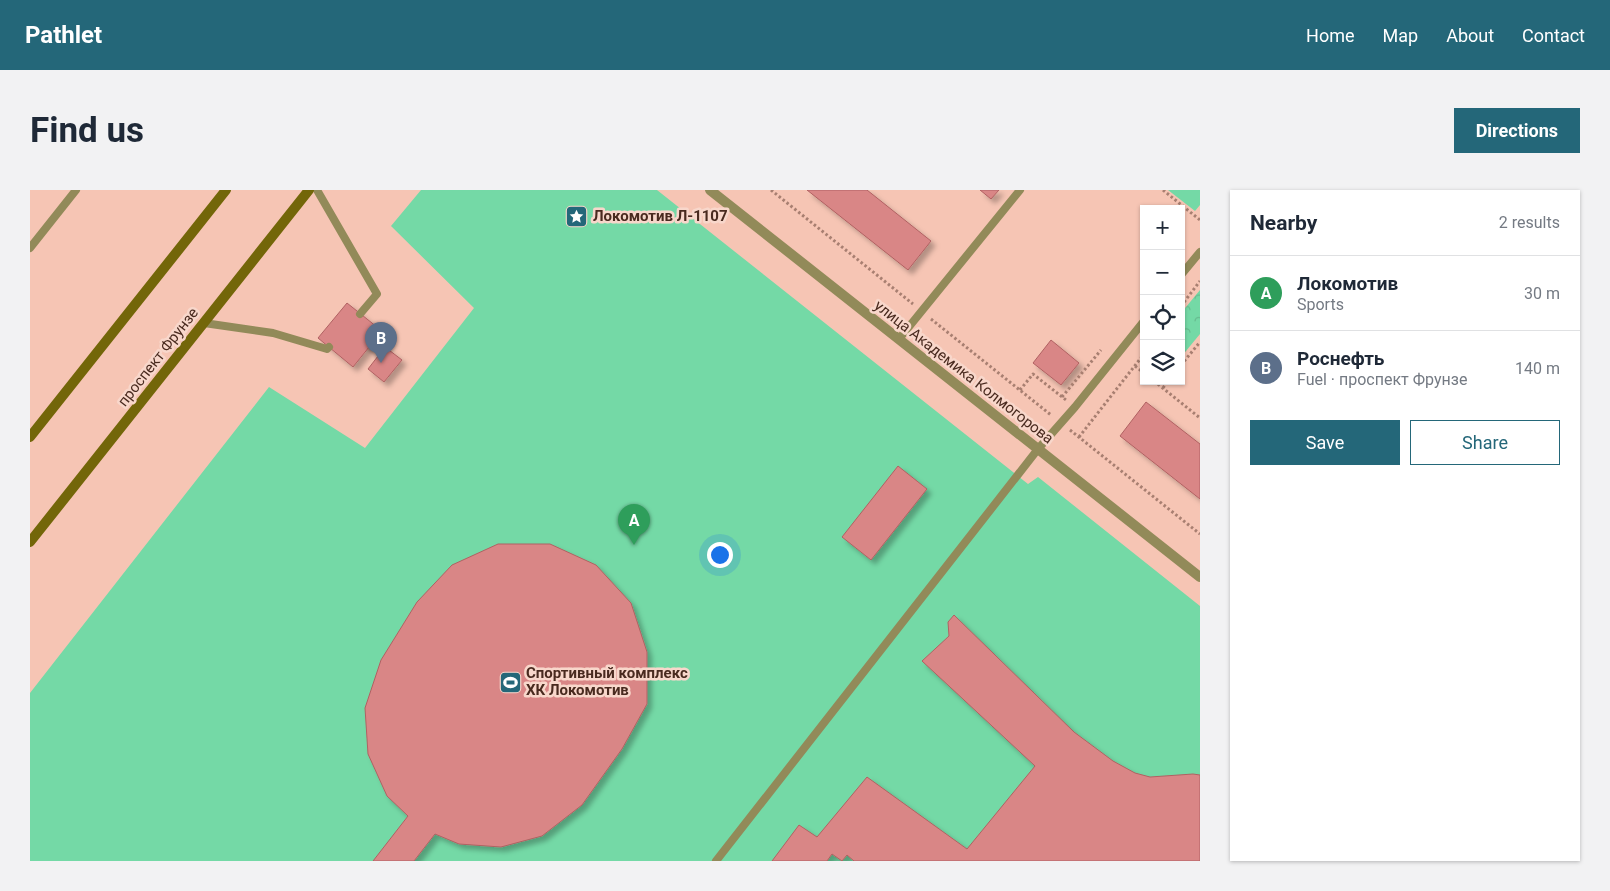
<!DOCTYPE html>
<html lang="en">
<head>
<meta charset="utf-8">
<style>
	:root { --surface:#fff; --page:#f2f2f3; --text:#1f2937; --muted:#747a83; --line:#e0e1e3; --accent:#246779 }
	body { margin:0; font-family:Roboto,sans-serif; background:var(--page); color:var(--text) }
	.controls { position:absolute; right:15px; top:15px; display:grid; overflow:hidden; border-radius:0px; box-shadow:0 1px 4px #0004 }
	.controls button { width:45px; height:45px; display:grid; place-items:center; padding:0; border:0; border-bottom:1px solid var(--line); background:var(--surface); color:var(--text); font:25px sans-serif }
	.you { position:absolute; left:689px; top:364px; width:18px; height:18px; margin:-12px; border:4px solid #fff; border-radius:50%; background:#1a73e8; box-shadow:0 0 0 8px #1a73e833 }
	.badge { display:grid; place-items:center; width:32px; height:32px; border-radius:50%; background:var(--accent); color:#fff; font-size:16px; font-weight:700 }
	.pin { position:absolute; translate:-50% -41px; filter:drop-shadow(0 1px 2px #0008) }
	.pin::after { content:''; position:absolute; top:26px; width:18px; height:15px; background:inherit; clip-path:polygon(0 0,100% 0,50% 100%) }
	.list { margin:0; padding:0; list-style:none }
	h2 { display:flex; justify-content:space-between; align-items:center; height:65px; margin:0; padding:0 20px; font-size:21px }
	h2 small { font-size:16px; font-weight:400; color:var(--muted) }
	.list li { display:grid; grid-template-columns:32px 1fr auto; gap:15px; align-items:center; box-sizing:border-box; height:75px; padding:0 20px; border-top:1px solid var(--line) }
	.list b { display:block; font-size:19px; white-space:nowrap }
	.list p { margin:0; font-size:16px; white-space:nowrap; color:var(--muted) }
	.list em { font-size:16px; font-style:normal; color:var(--muted) }
	.actions { display:flex; gap:10px; padding:15px 20px }
	.actions a { flex:1; padding:11px 0; border:1px solid var(--accent); border-radius:0px; text-align:center; font-size:18px; color:var(--accent) }
	.actions .main { background:var(--accent); color:#fff }
	.icon { flex:none; width:28px; height:28px; fill:none; stroke:currentColor; stroke-width:2; stroke-linecap:round; stroke-linejoin:round }
	.map { position:relative; flex:none; width:1170px; height:671px; overflow:hidden; border-radius:0px }
	header { display:flex; align-items:center; gap:30px; box-sizing:border-box; height:70px; padding:0 25px; background:var(--accent); color:#fff }
	header strong { font-size:24px }
	nav { display:flex; gap:28px; margin-inline-start:auto; font-size:18px }
	.intro { display:flex; align-items:center; justify-content:space-between; box-sizing:border-box; height:120px; padding:0 30px }
	h1 { margin:0; font-size:35px }
	.button { padding:12px 22px; border-radius:0px; background:var(--accent); color:#fff; font-size:18px; font-weight:700 }
	main { display:flex; gap:30px; padding:0 30px }
	aside { flex:1; background:var(--surface); border-radius:0px; box-shadow:0 1px 4px #0004 }
	.map>svg:first-child { display:block }
	.park { fill:url(#park-crowns) }
	.pitch { fill:#74d9a6 }
	.building { fill:#d98686; stroke:#b06162; filter:url(#shadow) }
	.lines { fill:none; stroke-linecap:round; stroke-linejoin:round }
	.path { stroke:#a87f71; stroke-width:3; stroke-dasharray:2.5 2.5; stroke-linecap:butt }
	.lane { stroke:#928a59; stroke-width:8 }
	.street { stroke:#928a59; stroke-width:10 }
	.secondary { stroke:#736609; stroke-width:10 }
	.labels { text-anchor:middle; stroke-width:5; stroke-linejoin:round; paint-order:stroke }
	.poi-label { font-size:15px; font-weight:bold; fill:#492a1f; stroke:#f8d7cb; text-anchor:start }
	.street-label { font-size:15px; fill:#492a1f; stroke:#f8d7cb }
</style>
</head>
<body>
<header>
<strong>Pathlet</strong>
<nav><a>Home</a><a>Map</a><a>About</a><a>Contact</a></nav>
</header>
<div class="intro"><h1>Find us</h1><a class="button">Directions</a></div>
<main>
<div class="map">
<svg width="1170" height="671" viewBox="0 0 1170 671">
	<defs>
		<pattern id="park-crowns" width="20" height="18" patternUnits="userSpaceOnUse" patternTransform="scale(1.25)"><rect width="20" height="18" fill="#74d9a6"/><path d="M2 6a3 3 0 1 1 6 0M12 15a3 3 0 1 1 6 0" fill="none" stroke="#66ba8e"/></pattern>
		<filter id="shadow"><feDropShadow dx="4.5" dy="4.5" stdDeviation="2.5" flood-color="#0004"/></filter>
	</defs>
	<rect width="100%" height="100%" fill="#f6c5b4"/>
	<path class="park" d="M1170,100v44l-19,23v-44z"/>
	<path class="pitch" d="M391,0h236l371,294 10,-7 162,129v255h-1170v-168l239,-306 96,61 109,-140 -83,-82z
		M1138,0h32v15l-5,6z"/>
	<path class="building" d="M777,0h60l64,51 -23,29z
		M950,0h19l-8,9z
		M317,113l35,28 -29,36 -35,-29z
		M1021,150l28,23 -18,22 -28,-22z
		M355,157l17,13 -18,22 -16,-13z
		M1116,212l54,42v55l-80,-63z
		M868,276l29,23 -56,71 -29,-23z
		M468,354h52l46,21 35,38 16,49v52l-25,45 -40,56 -40,31 -41,11 -42,-3 -24,-10 -21,27h-41l35,-45 -21,-20 -19,-42 -3,-46 16,-48 36,-58 35,-37z
		M924,425l120,117 39,29 22,12 15,4 43,-3 7,1v86h-346l-7,-6 -5,6 -10,-7 -5,7h-55l27,-36 18,12 50,-60 100,72 68,-83 -113,-105 27,-25 -1,-14z"/>
	<g class="lines">
		<path class="path" d="M741,0l142,114
			M1133,0l37,30
			M1151,116l19,-25
			M901,129l120,96
			M1151,175l19,-23
			M1105,176l9,7
			M1124,191l46,37
			M1133,198l5,-7
			M990,200l13,-16 33,26
			M1032,207l39,-47
			M1040,240l130,104
			M1049,247l65,-83"/>
		<path class="lane" d="M287,0l60,104 -17,20
			M0,58l46,-58
			M1151,85l19,-23
			M174,133l69,10 54,16 2,-2
			M869,149l121,-149
			M686,671l322,-412 37,-42 69,-86"/>
		<path class="street" d="M680,0l490,387"/>
		<path class="secondary" d="M0,247l196,-247
			M0,352l279,-352"/>
	</g>
	<defs>
		<symbol id="sight-square" viewBox="-11 -11 22 22"><rect x="-9" y="-9" width="18" height="18" rx="4" fill="#246779" stroke="#f8d7cb"/><path d="M0-6L1.8-2.2L6-1.7L2.9 1.2L3.7 5.4L0 3.3L-3.7 5.4L-2.9 1.2L-6-1.7L-1.8-2.2Z" fill="#fff"/></symbol>
		<symbol id="stadium-square" viewBox="-11 -11 22 22"><rect x="-9" y="-9" width="18" height="18" rx="4" fill="#246779" stroke="#f8d7cb"/><path d="M0-5a6.5 5 0 1 0 0 10a6.5 5 0 1 0 0-10ZM-3.5-1.8h7v3.6h-7Z" fill="#fff"/></symbol>
	</defs>
	<g fill-rule="evenodd">
		<use href="#sight-square" x="534" y="14" width="25" height="25"/>
		<use href="#stadium-square" x="468" y="480" width="25" height="25"/>
	</g>
	<g class="labels">
		<g class="poi-label">
			<text x="563" y="31">Локомотив Л-1107</text>
			<text x="496" y="488">Спортивный комплекс<tspan x="496" dy="17">ХК Локомотив</tspan></text>
		</g>
		<g class="street-label">
			<text transform="translate(128 167) rotate(-52)" y="5">проспект Фрунзе</text>
			<text transform="translate(934 182) rotate(38)" y="5">улица Академика Колмогорова</text>
		</g>
	</g>
</svg>
<div class="controls">
<button>+</button>
<button>−</button>
<button><svg class="icon" aria-label="locate" viewBox="0 0 24 24"><circle cx="12" cy="12" r="6"/><path d="M12 2v4M12 18v4M2 12h4M18 12h4"/></svg></button>
<button><svg class="icon" aria-label="layers" viewBox="0 0 24 24"><path d="M12 4l9 5-9 5-9-5zM3 14l9 5 9-5"/></svg></button>
</div>
<div class="you"></div>
<div class="pin badge" style="left:604px;top:355px;background:#2e9e5b">A</div>
<div class="pin badge" style="left:351px;top:173px;background:#5c6f8a">B</div>
</div>
<aside>
<h2>Nearby<small>2 results</small></h2>
<ul class="list">
<li><span class="badge" style="background:#2e9e5b">A</span><div><b>Локомотив</b><p>Sports</p></div><em>30 m</em></li>
<li><span class="badge" style="background:#5c6f8a">B</span><div><b>Роснефть</b><p>Fuel · проспект Фрунзе</p></div><em>140 m</em></li>
</ul>
<div class="actions"><a class="main">Save</a><a>Share</a></div>
</aside>
</main>
</body>
</html>
